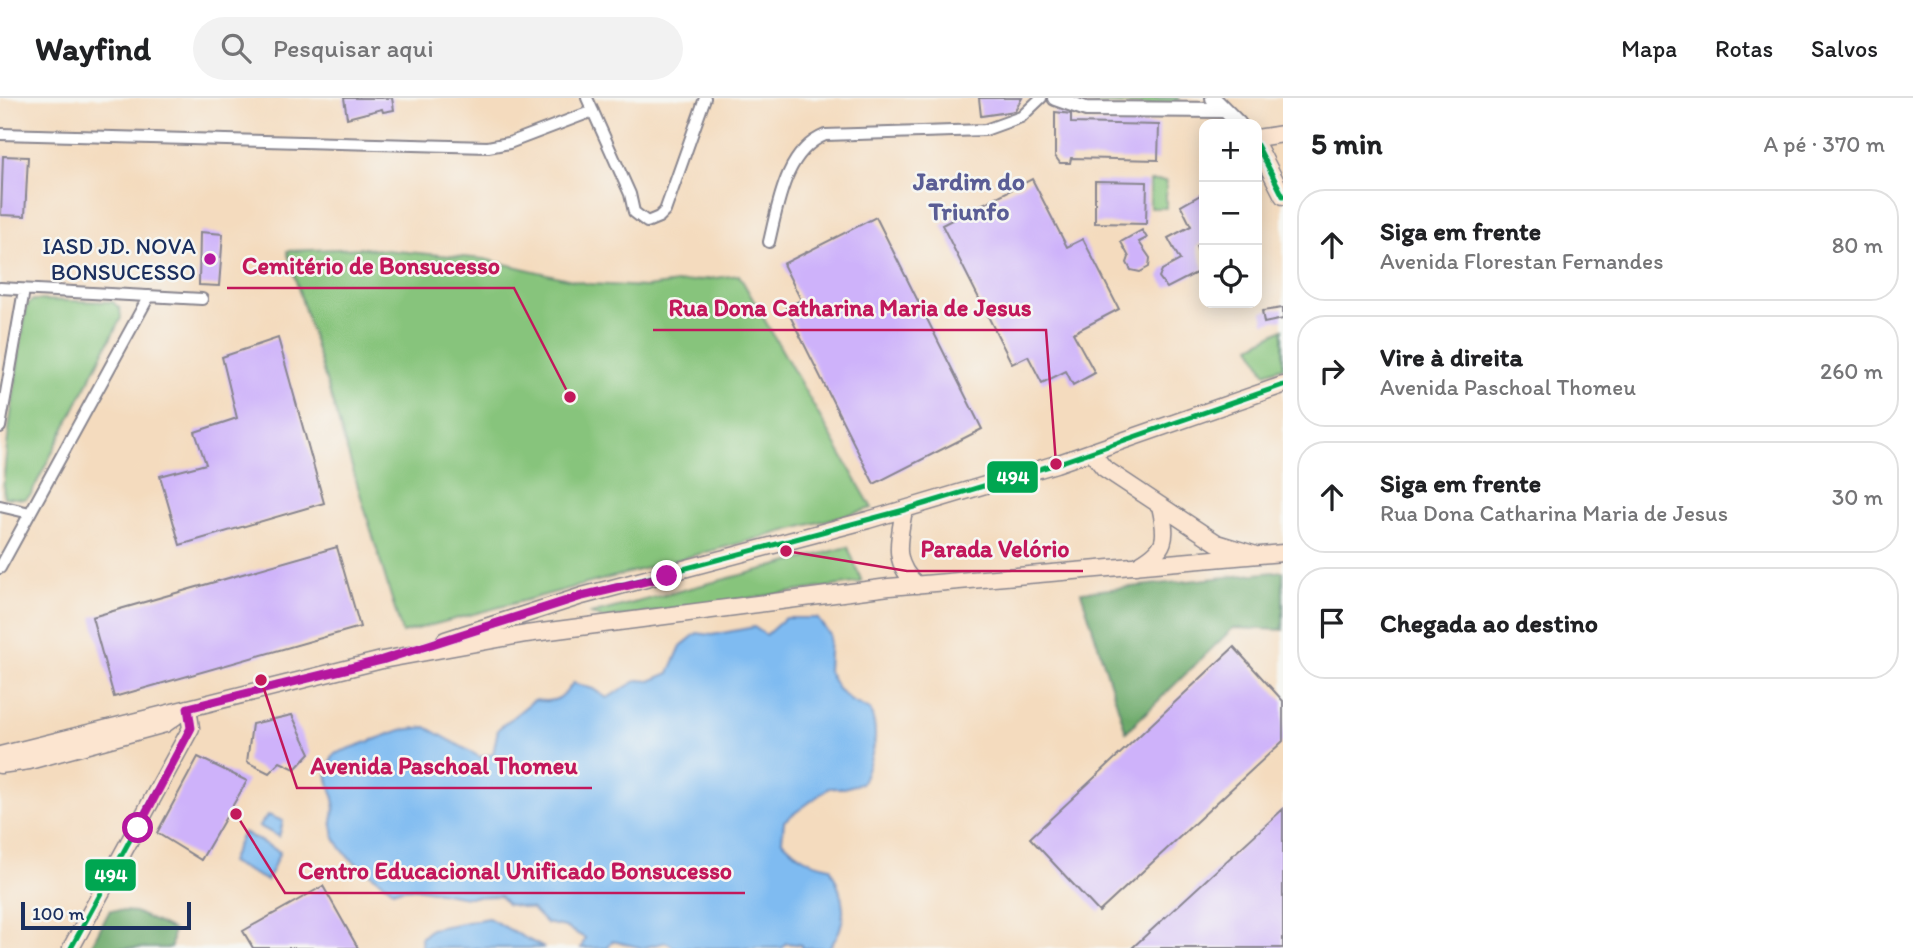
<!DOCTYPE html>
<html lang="pt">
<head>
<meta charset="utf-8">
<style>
	:root { --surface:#fff; --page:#f2f2f2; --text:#202124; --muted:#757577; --line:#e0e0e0 }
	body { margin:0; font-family:Itim,sans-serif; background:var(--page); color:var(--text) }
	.controls { position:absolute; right:21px; top:21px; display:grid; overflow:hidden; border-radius:14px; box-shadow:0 4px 18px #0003 }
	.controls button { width:63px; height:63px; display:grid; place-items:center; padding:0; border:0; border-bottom:2px solid var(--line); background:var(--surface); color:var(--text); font:35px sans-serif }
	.scale { position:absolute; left:21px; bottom:18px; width:170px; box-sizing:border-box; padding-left:7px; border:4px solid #1b2f5e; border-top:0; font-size:19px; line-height:24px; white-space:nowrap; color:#1b2f5e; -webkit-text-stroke:5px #f6f6f2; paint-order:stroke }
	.stop { position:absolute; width:21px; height:21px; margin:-16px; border:5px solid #b5179e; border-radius:50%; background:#fff }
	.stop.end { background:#b5179e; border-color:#fff; box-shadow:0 2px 7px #0008 }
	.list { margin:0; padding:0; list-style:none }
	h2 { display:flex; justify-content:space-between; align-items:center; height:91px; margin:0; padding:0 28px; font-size:30px }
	h2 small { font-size:23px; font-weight:400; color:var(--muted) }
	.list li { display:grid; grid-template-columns:46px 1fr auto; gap:21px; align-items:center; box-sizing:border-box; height:112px; margin:0 14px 14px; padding:0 14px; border:2px solid var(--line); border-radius:28px }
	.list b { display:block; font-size:26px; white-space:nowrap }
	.list p { margin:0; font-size:23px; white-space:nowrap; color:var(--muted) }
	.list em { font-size:23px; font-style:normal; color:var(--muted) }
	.icon { flex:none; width:38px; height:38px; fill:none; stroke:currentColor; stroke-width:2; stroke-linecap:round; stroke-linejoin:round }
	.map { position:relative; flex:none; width:1283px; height:850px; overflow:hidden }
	header { display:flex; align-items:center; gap:42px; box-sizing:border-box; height:98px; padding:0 35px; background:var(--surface); border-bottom:2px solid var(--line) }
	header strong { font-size:33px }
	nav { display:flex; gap:38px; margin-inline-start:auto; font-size:24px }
	.search { width:490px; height:63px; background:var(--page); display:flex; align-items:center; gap:18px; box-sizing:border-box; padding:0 24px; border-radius:38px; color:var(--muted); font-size:26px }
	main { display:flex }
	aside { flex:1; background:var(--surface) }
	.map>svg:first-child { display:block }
	.green { fill:#87c47b; stroke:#517a6c; stroke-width:2 }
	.forest { fill:#6daa6b; stroke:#446c64; stroke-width:2 }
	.water { fill:#7fbbf1; stroke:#4d75a8; stroke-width:2 }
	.building { fill:#ceb2fa }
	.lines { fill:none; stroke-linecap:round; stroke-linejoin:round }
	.minor-casing { stroke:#88858e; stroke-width:14 }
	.tertiary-casing { stroke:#88858e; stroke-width:18 }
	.secondary-casing { stroke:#88858e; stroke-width:19 }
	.minor { stroke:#fff; stroke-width:10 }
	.tertiary { stroke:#fff; stroke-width:14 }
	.secondary { stroke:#fce5d0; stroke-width:16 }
	.bus-1-casing { stroke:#f6f6f2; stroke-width:10 }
	.bus-1 { stroke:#00a651; stroke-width:5 }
	.route { stroke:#b5179e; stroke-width:9 }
	.poi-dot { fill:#b5179e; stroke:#f6f6f2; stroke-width:2.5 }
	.labels { text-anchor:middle; stroke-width:5; stroke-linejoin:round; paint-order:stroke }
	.poi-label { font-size:23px; fill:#1b2f5e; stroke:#f6f6f2; text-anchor:end }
	.quarter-label { font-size:26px; font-weight:bold; fill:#5a5d95; stroke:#f6f6f2 }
	.leader { fill:none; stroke:#c2185b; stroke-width:2.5 }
	.callout-dot { fill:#c2185b; stroke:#f6f6f2; stroke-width:2.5 }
	.callout-label { font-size:24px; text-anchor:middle; font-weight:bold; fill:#c2185b; stroke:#f6f6f2; stroke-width:5; stroke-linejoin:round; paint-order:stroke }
	.line-badge { stroke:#f6f6f2; stroke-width:2.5 }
	.badge-label { font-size:19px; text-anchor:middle; font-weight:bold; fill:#fff }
</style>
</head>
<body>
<header>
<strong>Wayfind</strong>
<div class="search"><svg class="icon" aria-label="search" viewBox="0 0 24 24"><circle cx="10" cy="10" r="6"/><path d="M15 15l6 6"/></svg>Pesquisar aqui</div>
<nav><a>Mapa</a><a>Rotas</a><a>Salvos</a></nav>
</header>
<main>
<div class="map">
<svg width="1283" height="850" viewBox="0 0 1283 850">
	<rect width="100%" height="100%" fill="#f6f6f2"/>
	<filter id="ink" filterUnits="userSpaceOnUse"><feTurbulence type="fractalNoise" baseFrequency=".0143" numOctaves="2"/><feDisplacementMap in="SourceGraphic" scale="14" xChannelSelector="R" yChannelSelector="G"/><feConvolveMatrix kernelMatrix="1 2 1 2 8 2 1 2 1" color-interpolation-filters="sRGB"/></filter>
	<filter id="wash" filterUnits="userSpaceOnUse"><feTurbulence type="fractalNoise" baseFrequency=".00686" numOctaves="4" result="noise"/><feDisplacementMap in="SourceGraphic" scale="28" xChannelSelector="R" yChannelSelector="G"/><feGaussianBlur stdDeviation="1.57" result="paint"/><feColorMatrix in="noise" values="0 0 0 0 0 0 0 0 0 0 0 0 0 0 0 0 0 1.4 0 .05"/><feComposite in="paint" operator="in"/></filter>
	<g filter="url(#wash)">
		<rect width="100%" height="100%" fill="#f4dbbe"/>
		<path class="green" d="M1088,0h90l1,8 -92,-2z
			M1150,83h16v27h-16z
			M363,150l121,11 105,25 57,3 93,-12 133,233 -470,125 -115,-382z
			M33,202l80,2 7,7 1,9 -90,176 -6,5 -21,-2c-4,-17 18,-163 23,-192z
			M1283,231v38l-18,6 -14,-27z
			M848,449l14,35 -257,37 -14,-5z"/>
		<path class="forest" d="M1283,473v59l-50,-2 -107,104 -45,-140z
			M110,812l25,2 38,18 -2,18h-81z"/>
		<path class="water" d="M785,520h32l13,17 -2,36 9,17 14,13 19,9c11,27 2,46 -8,73l-18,5h-15l-45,33 -2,19c15,16 27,23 48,27 14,29 21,54 -1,81h-28v-3l-15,-2 -4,5h-107l-9,-6 -23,6 -31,-7 -4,7h-27l4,-10 -20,-11 -19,-4 -14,-14 -25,-5 -7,-8 -33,1 -52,-9 -22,2c-23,-19 -57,-32 -61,-64 -1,-9 5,-19 2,-27 -6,-21 -11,-23 0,-45l67,-24 25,-3 54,30 13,-3 5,-25 36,-29c21,3 27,0 39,-17l20,6 14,9 31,-18 12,1 19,-8 12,-27 16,-13 15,2 42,-8 12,8z
			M268,717l15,6 -4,16 -20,-11z
			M243,734l37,20 -13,29 -37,-19z
			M488,820l56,30h-122l-1,-10 10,-9z"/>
		<g id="blocks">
			<path class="building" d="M344,0h48l2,12 -11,2 -1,-3 -35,9z
				M979,0h43l-7,13 -34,5z
				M1055,14l16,2v9l88,2 -1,35 -87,-2 -1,5h-10l-5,-7z
				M3,58l25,1 -3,59 -24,-1z
				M1032,81l35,68 16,-8 36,70 -46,24 22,40 -22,12 -7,-14 -24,12 -14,-27 -16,8 -70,-139z
				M1095,83l52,1 -1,42 -51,-1z
				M1204,95v48l-8,5 8,23 -37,19 -8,-11 3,-7 18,-10 -12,-22 23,-12 -10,-20z
				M876,119l106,212 -108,55 -88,-176 15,-8 -18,-36z
				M1142,132l5,8 -8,4 11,16 -1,9 -9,5 -9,-2 -4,-7 2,-6 -8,-15z
				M200,134l23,2 -4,52 -20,-1z
				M1283,210v11l-19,4 -2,-12z
				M278,240l46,165 -144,42 -20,-69 46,-12 -11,-32 42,-14 -15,-61z
				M337,449l23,80 -246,70 -22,-80z
				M1234,549l49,54v40l-184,171 -69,-74z
				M292,617l18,38 -15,16 -15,-7 -11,11 -22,-11 5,-38z
				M198,659l49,24 -46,79 -44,-27z
				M1283,711v139h-151z
				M323,788l35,62h-105l-10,-17z"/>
		</g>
	</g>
	<g filter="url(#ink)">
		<use href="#blocks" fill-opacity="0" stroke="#88858e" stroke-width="2"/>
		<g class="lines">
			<defs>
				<path id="minor" d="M587,0l43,96 4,18 13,10 12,-5 6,-6 40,-113
					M0,36l488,13 21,-4 84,-32
					M769,144c9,-37 16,-91 56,-107l160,-5 36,-13 20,-19
					M0,190l202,11
					M0,329l24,-137
					M0,408l30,7
					M0,470l149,-272"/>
				<path id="tertiary" d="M1055,0l31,11 139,1
					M1213,0l26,26"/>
				<path id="secondary" d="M1257,40l26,-4
					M1257,47l26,51
					M1092,355l12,15 113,75 36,11
					M904,412c-5,30 -13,52 13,75
					M1136,468c31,-17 32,-26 24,-60
					M445,542l137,-44 286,-76 188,-56 227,-79
					M0,657l382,-95 144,-26 363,-47 394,-34
					M0,667l29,-4 136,-37 18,-13
					M71,850l120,-220 -3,-20"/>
			</defs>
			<use href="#minor" class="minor-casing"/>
			<use href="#tertiary" class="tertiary-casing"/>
			<use href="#secondary" class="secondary-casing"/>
			<use href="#minor" class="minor"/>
			<use href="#tertiary" class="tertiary"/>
			<use href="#secondary" class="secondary"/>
			<defs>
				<path id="bus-1" d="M1257,47l26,51
					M188,610l194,-48 200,-64 322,-86 152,-46 227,-79
					M71,850l120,-220 -3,-20"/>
			</defs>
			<use href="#bus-1" class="bus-1-casing"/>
			<use href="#bus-1" class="bus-1"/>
		</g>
	</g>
	<g class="lines" filter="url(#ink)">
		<path class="route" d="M138,730l53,-100 -3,-20 194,-48 200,-64 85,-20"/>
	</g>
	<circle class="poi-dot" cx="210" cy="161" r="7"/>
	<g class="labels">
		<g class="poi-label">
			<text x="196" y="156">IASD JD. NOVA<tspan x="196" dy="26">BONSUCESSO</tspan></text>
		</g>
		<g class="quarter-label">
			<text x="969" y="92">Jardim do<tspan x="969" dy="30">Triunfo</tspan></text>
		</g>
	</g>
	<path class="leader" d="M570 299L514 190H227M1056 366L1046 232H653M786 453L907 473H1083M261 582L297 690H592M236 716L285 795H745"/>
	<g class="callout-dot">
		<circle cx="570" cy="299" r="7"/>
		<circle cx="1056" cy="366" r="7"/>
		<circle cx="786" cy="453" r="7"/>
		<circle cx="261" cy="582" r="7"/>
		<circle cx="236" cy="716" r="7"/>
	</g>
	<g class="callout-label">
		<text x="371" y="176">Cemitério de Bonsucesso</text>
		<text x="850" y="218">Rua Dona Catharina Maria de Jesus</text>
		<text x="995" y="459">Parada Velório</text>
		<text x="444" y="676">Avenida Paschoal Thomeu</text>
		<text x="515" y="781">Centro Educacional Unificado Bonsucesso</text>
	</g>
	<g class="line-badge">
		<rect x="986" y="362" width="53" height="34" rx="7" fill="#00a651"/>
		<rect x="84" y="760" width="53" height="34" rx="7" fill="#00a651"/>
	</g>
	<g class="badge-label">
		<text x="1013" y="386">494</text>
		<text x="111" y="784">494</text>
	</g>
</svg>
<div class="controls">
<button>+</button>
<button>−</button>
<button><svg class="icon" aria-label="locate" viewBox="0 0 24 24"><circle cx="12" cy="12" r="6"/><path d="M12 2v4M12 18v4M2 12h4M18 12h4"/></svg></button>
</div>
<div class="scale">100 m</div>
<div class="stop" style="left:138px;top:730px"></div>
<div class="stop end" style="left:667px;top:478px"></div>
</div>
<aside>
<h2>5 min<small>A pé · 370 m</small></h2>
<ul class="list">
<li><svg class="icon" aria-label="ahead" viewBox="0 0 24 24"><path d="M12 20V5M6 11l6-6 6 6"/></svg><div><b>Siga em frente</b><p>Avenida Florestan Fernandes</p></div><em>80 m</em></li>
<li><svg class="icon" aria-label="right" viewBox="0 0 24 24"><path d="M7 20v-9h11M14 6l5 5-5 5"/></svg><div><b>Vire à direita</b><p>Avenida Paschoal Thomeu</p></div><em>260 m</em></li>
<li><svg class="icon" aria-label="ahead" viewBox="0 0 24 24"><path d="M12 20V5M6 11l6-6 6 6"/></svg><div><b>Siga em frente</b><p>Rua Dona Catharina Maria de Jesus</p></div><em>30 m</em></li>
<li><svg class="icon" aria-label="arrive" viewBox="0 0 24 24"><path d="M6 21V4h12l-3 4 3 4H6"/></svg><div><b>Chegada ao destino</b></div></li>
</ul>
</aside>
</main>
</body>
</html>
